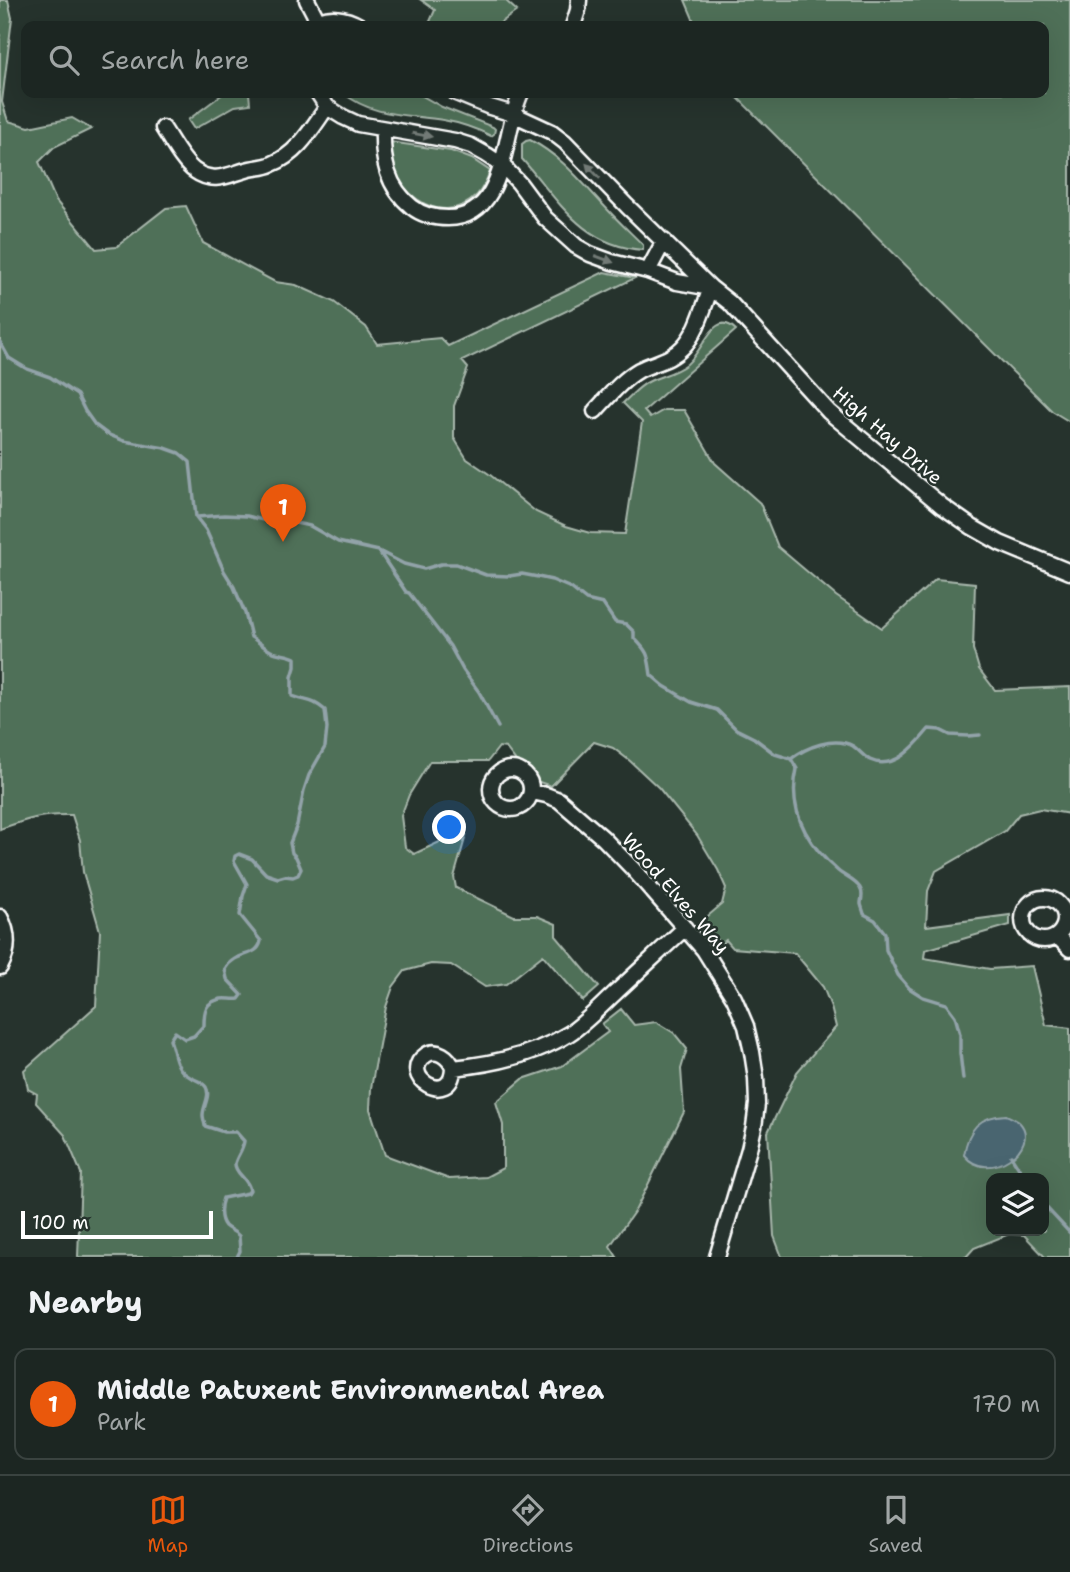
<!DOCTYPE html>
<html lang="en">
<head>
<meta charset="utf-8">
<style>
	:root { --surface:#1c2622; --page:#29322f; --text:#f1f3f6; --muted:#a0a5a5; --line:#3a4340; --accent:#ea580c }
	body { margin:0; font-family:"Shantell Sans",sans-serif; background:var(--page); color:var(--text) }
	.controls { position:absolute; right:21px; bottom:21px; display:grid; overflow:hidden; border-radius:14px; box-shadow:0 7px 28px #0002 }
	.controls button { width:63px; height:63px; display:grid; place-items:center; padding:0; border:0; border-bottom:2px solid var(--line); background:var(--surface); color:var(--text); font:35px sans-serif }
	.scale { position:absolute; left:21px; bottom:18px; width:192px; box-sizing:border-box; padding-left:7px; border:4px solid #fff; border-top:0; font-size:19px; line-height:24px; white-space:nowrap; color:#fff; -webkit-text-stroke:5px #26332d; paint-order:stroke }
	.you { position:absolute; left:450px; top:828px; width:24px; height:24px; margin:-18px; border:5px solid #fff; border-radius:50%; background:#1a73e8; box-shadow:0 0 0 10px #1a73e833 }
	.badge { display:grid; place-items:center; width:46px; height:46px; border-radius:50%; background:var(--accent); color:#fff; font-size:23px; font-weight:700 }
	.pin { position:absolute; translate:-50% -58px; filter:drop-shadow(0 2px 4px #0008) }
	.pin::after { content:''; position:absolute; top:37px; width:24px; height:21px; background:inherit; clip-path:polygon(0 0,100% 0,50% 100%) }
	.list { margin:0; padding:0; list-style:none }
	h2 { display:flex; justify-content:space-between; align-items:center; height:91px; margin:0; padding:0 28px; font-size:30px }
	h2 small { font-size:23px; font-weight:400; color:var(--muted) }
	.list li { display:grid; grid-template-columns:46px 1fr auto; gap:21px; align-items:center; box-sizing:border-box; height:112px; margin:0 14px 14px; padding:0 14px; border:2px solid var(--line); border-radius:14px }
	.list b { display:block; font-size:26px; white-space:nowrap }
	.list p { margin:0; font-size:23px; white-space:nowrap; color:var(--muted) }
	.list em { font-size:23px; font-style:normal; color:var(--muted) }
	.icon { flex:none; width:38px; height:38px; fill:none; stroke:currentColor; stroke-width:2; stroke-linecap:round; stroke-linejoin:round }
	.map { position:relative; flex:none; width:1070px; height:1257px; overflow:hidden }
	.search { position:absolute; background:var(--surface); box-shadow:0 7px 28px #0002; left:21px; right:21px; top:21px; height:77px; display:flex; align-items:center; gap:18px; box-sizing:border-box; padding:0 24px; border-radius:14px; color:var(--muted); font-size:26px }
	.sheet { height:217px; background:var(--surface) }
	nav { display:flex; justify-content:space-around; align-items:center; box-sizing:border-box; height:98px; border-top:2px solid var(--line); background:var(--surface); font-size:19px; color:var(--muted) }
	nav a { display:grid; justify-items:center; gap:4px }
	nav .on { color:var(--accent) }
	.map>svg:first-child { display:block }
	.green { fill:#506f58; stroke:#a8b7ac; stroke-width:2; fill-rule:evenodd }
	.water { fill:#49656f; stroke:#92a3a9; stroke-width:2 }
	.lines { fill:none; stroke-linecap:round; stroke-linejoin:round }
	.stream { stroke:#92a3a9; stroke-width:3.5 }
	.minor-casing { stroke:#fff; stroke-width:19 }
	.minor { stroke:#26332d; stroke-width:14 }
	.oneway { fill:#727a76 }
	.labels { text-anchor:middle; stroke-width:5; stroke-linejoin:round; paint-order:stroke }
	.street-label { font-size:19px; fill:#fff; stroke:#26332d }
</style>
</head>
<body>
<div class="map">
<svg width="1070" height="1257" viewBox="0 0 1070 1257">
	<rect width="100%" height="100%" fill="#26332d"/>
	<filter id="ink" filterUnits="userSpaceOnUse"><feTurbulence type="fractalNoise" baseFrequency=".0143" numOctaves="2"/><feDisplacementMap in="SourceGraphic" scale="14" xChannelSelector="R" yChannelSelector="G"/><feConvolveMatrix kernelMatrix="1 2 1 2 8 2 1 2 1" color-interpolation-filters="sRGB"/></filter>
	<g filter="url(#ink)">
		<path class="green" d="M0,0h8l4,18 -10,84 6,19 21,6 43,-9 19,11 -37,18 -15,15 17,39 40,48 20,-2 50,-39 20,-2 17,37 72,39 21,3 38,17 32,25 11,17 63,-6 8,8 156,-74 31,6 -173,83 6,7 -14,38v32l13,21 22,15 47,38 30,14 24,7 35,1 17,-112 -19,-19c8,-7 15,-16 25,-21 14,-7 26,-8 39,-18 12,-10 21,-33 30,-38 7,-5 13,-2 19,4l-92,81 6,7 14,-8h20l31,53 45,40 18,44 58,49 46,32 54,-49 39,4 -2,66 6,20 16,21 75,-3v127l-30,-5 -21,5 -14,17 -69,40 -8,20 -2,35 84,-11v10l-85,25 -1,8 66,11 42,-3 14,59 24,3v229h-25l-21,-22 -15,-1 -35,14 -8,9h-184l-8,-21 -6,-104 29,-60 39,-45 -5,-20 -8,-20 -28,-34 -62,-5 -7,-8 -5,4 -19,-23 20,-17 4,-16 -8,-18 -21,-35 -38,-47 -29,-27 -17,-13 -19,-6 -43,44 -21,-7 -24,-31 -7,-1 -11,14h-58l-21,34 -8,21 4,31 9,7 32,-15 20,-4 -12,42 2,11 58,28h23l19,8v12l43,51 -16,14 -40,-46 -37,29 -21,3 -34,-22 -20,-1 -26,7 -12,16 -7,20 -15,81 -1,21 15,46 64,24 37,-2 17,-9v-43l-7,-23 27,-23 39,-13 46,-34 -6,-8 19,-15 13,16 22,-3 18,11 13,16 -6,20 3,43 -48,97 -26,37 7,11h-539l3,-84 -16,-38 -29,-32 1,-9 -9,-5 -4,-19 72,-64 4,-75 -17,-59 -3,-32 -8,-25c-31,-1 -44,4 -72,14zM991,1178h53v53h-53z
			M421,0h84l12,11 -21,15h-68l7,-16z
			M685,0h385v422l-18,-11 -319,-318h311v-67h-348z
			M224,93h25l1,11 -15,2 -41,23 -6,-9z
			M343,93h74l25,14 51,20 2,2 -1,5 -3,2c-16,-8 -31,-13 -48,-16 -36,-6 -70,-3 -100,-27z
			M530,140c32,16 53,44 78,70 11,12 23,23 35,35v5c-61,-4 -85,-50 -121,-91v-15l4,-3z
			M390,142l61,9 21,8 18,12c-3,8 -7,17 -13,24 -37,38 -93,-9 -87,-53z"/>
		<path class="water" d="M1006,1115c4,2 11,5 14,8 21,23 -31,63 -56,32 4,-26 15,-39 42,-40z"/>
		<g class="lines">
			<path class="stream" d="M0,342l9,16 18,11 23,8 27,18 8,16 10,14 12,9 17,7 41,7 14,5 11,9 6,55 10,13 18,41 10,16 11,26 6,24c7,4 13,11 20,14 8,4 16,3 24,7v9l-3,10v19c16,6 20,3 33,14l2,18 -2,19 -16,28 -5,15 -7,35 -7,18 2,10 4,4 5,12 -3,6 -5,2 -8,-1 -7,2 -12,-4 -14,-15 -13,-5 -4,2 -1,5 13,23 -4,12 -3,19 21,26c-4,18 -25,9 -36,28l2,10 15,16 -3,4c-6,1 -12,-1 -18,0 -16,3 -17,12 -17,26l-10,11 -9,3 -10,-7 -5,8c5,12 4,27 17,35 6,5 14,5 19,12 5,9 -3,19 -3,28 0,3 2,9 2,11l19,6h12l8,9c-1,9 -8,16 -9,23 0,10 13,14 15,26l-2,3 -25,5c-3,8 -4,21 2,28 4,4 10,5 14,10l1,15 -3,6
				M197,517l27,-2 23,1 16,4h18l29,6 28,16 41,9 25,13 20,5 17,-5h15l30,11 23,1 13,-2 16,3 14,3 19,8 15,12 17,4 12,18 11,2 8,8v6c15,15 14,17 17,37l13,11 27,16 26,8 19,19 18,9 21,16 16,5 6,10c-10,42 10,75 41,102 7,6 17,9 22,17 4,6 1,10 1,16 0,1 3,9 3,10l11,6 10,13 1,17 12,25 11,13 14,9 23,7 9,12 5,18v19l3,26
				M380,553l26,39 3,1 41,53 13,24 16,22 19,35
				M791,759c15,-12 43,-23 62,-13 6,4 10,10 17,14 24,11 45,-14 59,-31l11,1 10,5 18,1 12,-1
				M1011,1156l14,22
				M1044,1205l26,28"/>
			<defs>
				<path id="minor" d="M307,0l11,21
					M314,26c11,-13 33,-8 46,0
					M573,26l5,-16 1,-10
					M318,93l9,14 16,10 15,7 97,17 16,5 16,9 15,10 17,18 26,35 31,28 14,8 22,8 36,9 29,11 34,6
					M456,93l34,14 23,7 39,18 13,10 62,64 84,82 19,15 99,109 113,94 30,21 28,16 70,29
					M163,128c8,12 20,35 32,43 18,13 33,4 51,-1 9,-3 18,-2 26,-6 26,-10 40,-36 55,-57
					M383,129c-1,31 4,58 29,78 10,8 23,11 36,11 60,0 54,-86 73,-125
					M648,271l16,-30
					M595,411c14,-15 27,-31 44,-41 16,-8 31,-9 44,-23 15,-16 20,-39 28,-59
					M491 789a20 20 0 1 1 40 0a20 20 0 1 1-40 0Z
					M532,792l14,3 13,5 44,38 30,31 71,81 30,48 12,28 6,26 4,26 1,26 -3,23 -5,22 -32,108
					M1023 919a21 21 0 1 1 42 0a21 21 0 1 1-42 0Z
					M0,917c9,16 9,34 0,50
					M1057,936l13,13
					M453,1068c-1,41 -57,8 -27,-13 11,-7 23,2 27,13 40,-4 82,-13 117,-35 16,-11 30,-26 44,-39 24,-22 47,-44 71,-66"/>
			</defs>
			<use href="#minor" class="minor-casing"/>
			<use href="#minor" class="minor"/>
		</g>
		<defs><path id="oneway-solid" d="M-6-.8H1V-3.2L6.5 0L1 3.2V.8H-6Z" transform="scale(1.75)"/></defs>
		<g class="oneway">
			<use href="#oneway-solid" transform="translate(422 135) rotate(10)"/>
			<use href="#oneway-solid" transform="translate(593 171) rotate(-133)"/>
			<use href="#oneway-solid" transform="translate(604 259) rotate(20)"/>
		</g>
	</g>
	<g class="labels">
		<g class="street-label">
			<text transform="translate(888 435) rotate(41)" y="7">High Hay Drive</text>
			<text transform="translate(676 893) rotate(49)" y="7">Wood Elves Way</text>
		</g>
	</g>
</svg>
<div class="controls">
<button><svg class="icon" aria-label="layers" viewBox="0 0 24 24"><path d="M12 4l9 5-9 5-9-5zM3 14l9 5 9-5"/></svg></button>
</div>
<div class="scale">100 m</div>
<div class="you"></div>
<div class="pin badge" style="left:283px;top:542px">1</div>
<div class="search"><svg class="icon" aria-label="search" viewBox="0 0 24 24"><circle cx="10" cy="10" r="6"/><path d="M15 15l6 6"/></svg>Search here</div>
</div>
<section class="sheet">
<h2>Nearby<small></small></h2>
<ul class="list">
<li><span class="badge">1</span><div><b>Middle Patuxent Environmental Area</b><p>Park</p></div><em>170 m</em></li>
</ul>
</section>
<nav>
<a class="on"><svg class="icon" aria-label="map" viewBox="0 0 24 24"><path d="M3 6l6-2 6 2 6-2v14l-6 2-6-2-6 2zM9 4v14M15 6v14"/></svg>Map</a>
<a><svg class="icon" aria-label="directions" viewBox="0 0 24 24"><path d="M12 3l9 9-9 9-9-9zM9 14v-3h6M13 9l2 2-2 2"/></svg>Directions</a>
<a><svg class="icon" aria-label="saved" viewBox="0 0 24 24"><path d="M7 4h10v16l-5-4-5 4z"/></svg>Saved</a>
</nav>
</body>
</html>
